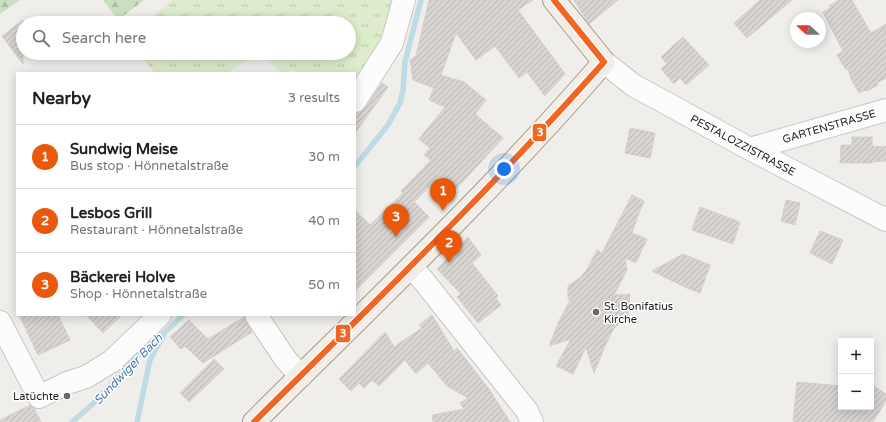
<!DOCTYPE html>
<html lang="en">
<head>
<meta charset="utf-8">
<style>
	:root { --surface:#fff; --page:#f6f6f6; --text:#222; --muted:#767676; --line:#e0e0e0; --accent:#ea580c }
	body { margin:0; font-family:"Varela Round",sans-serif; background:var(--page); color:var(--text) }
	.controls { position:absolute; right:12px; bottom:12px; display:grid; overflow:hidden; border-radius:0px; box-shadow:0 2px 10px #0003 }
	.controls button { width:36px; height:36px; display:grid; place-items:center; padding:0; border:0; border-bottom:1px solid var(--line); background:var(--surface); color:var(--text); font:20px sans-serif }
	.compass { position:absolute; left:790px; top:12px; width:36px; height:36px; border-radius:50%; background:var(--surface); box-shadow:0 2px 10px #0003; rotate:292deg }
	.you { position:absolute; left:504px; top:169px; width:14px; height:14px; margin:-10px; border:3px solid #fff; border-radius:50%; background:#1a73e8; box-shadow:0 0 0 6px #1a73e833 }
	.badge { display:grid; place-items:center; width:26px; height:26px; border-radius:50%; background:var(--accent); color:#fff; font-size:13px; font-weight:700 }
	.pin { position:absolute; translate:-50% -33px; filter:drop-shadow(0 1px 2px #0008) }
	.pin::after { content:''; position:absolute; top:21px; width:14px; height:12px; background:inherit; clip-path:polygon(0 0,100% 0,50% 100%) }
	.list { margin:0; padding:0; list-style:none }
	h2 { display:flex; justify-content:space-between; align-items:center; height:52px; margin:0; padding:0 16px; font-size:17px }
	h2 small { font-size:13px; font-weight:400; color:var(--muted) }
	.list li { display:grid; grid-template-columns:26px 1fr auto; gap:12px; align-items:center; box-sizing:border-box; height:64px; padding:0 16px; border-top:1px solid var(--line) }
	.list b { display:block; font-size:15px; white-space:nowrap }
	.list p { margin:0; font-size:13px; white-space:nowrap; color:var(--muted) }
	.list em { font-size:13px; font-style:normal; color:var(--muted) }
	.icon { flex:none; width:22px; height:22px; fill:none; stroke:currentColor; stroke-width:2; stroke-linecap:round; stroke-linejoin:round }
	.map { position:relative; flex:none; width:886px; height:422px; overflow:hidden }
	.search { position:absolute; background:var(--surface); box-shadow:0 2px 10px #0003; left:16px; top:16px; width:340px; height:44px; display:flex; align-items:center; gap:10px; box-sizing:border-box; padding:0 14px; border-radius:22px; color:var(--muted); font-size:15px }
	.panel { position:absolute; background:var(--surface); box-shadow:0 2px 10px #0003; left:16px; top:72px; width:340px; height:244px; border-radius:0px }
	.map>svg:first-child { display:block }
	.grass { fill:url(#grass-tufts) }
	.forest { fill:url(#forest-firs) }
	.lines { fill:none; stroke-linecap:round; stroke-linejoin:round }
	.stream { stroke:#bfdbe3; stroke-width:5.5 }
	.building { fill:url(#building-hatch); stroke:#d3d0cc }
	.minor-casing { stroke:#c9c8c7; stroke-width:24 }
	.major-casing { stroke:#a79c86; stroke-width:24 }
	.minor { stroke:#fdfcfc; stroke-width:22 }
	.major { stroke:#f3ede7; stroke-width:22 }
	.bus-1-casing { stroke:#fff; stroke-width:9 }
	.bus-1 { stroke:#f26522; stroke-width:6 }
	.poi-dot { fill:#6a6968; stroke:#fff; stroke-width:1.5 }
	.labels { text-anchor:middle; stroke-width:3; stroke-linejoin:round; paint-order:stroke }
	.street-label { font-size:11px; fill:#222; stroke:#fff }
	.poi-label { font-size:11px; fill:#222; stroke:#fff; text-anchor:start }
	.water-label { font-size:12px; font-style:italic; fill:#4a7aab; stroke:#fff }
	.line-badge { stroke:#fff; stroke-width:1.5 }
	.badge-label { font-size:11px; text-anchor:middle; font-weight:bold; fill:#fff }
</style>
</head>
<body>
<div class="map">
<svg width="886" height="422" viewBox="0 0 886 422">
	<defs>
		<pattern id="grass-tufts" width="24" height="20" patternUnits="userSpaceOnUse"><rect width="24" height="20" fill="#ddeccb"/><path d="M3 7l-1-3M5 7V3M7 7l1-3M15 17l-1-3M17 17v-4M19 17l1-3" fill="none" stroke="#bdcaae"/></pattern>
		<pattern id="forest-firs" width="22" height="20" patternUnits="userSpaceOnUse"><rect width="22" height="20" fill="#cbdec1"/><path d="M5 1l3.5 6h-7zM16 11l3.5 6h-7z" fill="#aebea6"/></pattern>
		<pattern id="building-hatch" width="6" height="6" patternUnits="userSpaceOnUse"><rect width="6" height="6" fill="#d7d4d2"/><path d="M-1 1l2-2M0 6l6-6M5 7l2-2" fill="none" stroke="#b8b6b4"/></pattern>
	</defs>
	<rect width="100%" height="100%" fill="#f0eeeb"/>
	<path class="grass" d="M173,0h222l-11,40 -29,43v-10h-58l-5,-4 -4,4h-6l-17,-15 -21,3 -16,12h-73l-17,-20h211v-30h-206z"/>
	<path class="forest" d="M0,0h20l-20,14z
		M103,0h41l-26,20z"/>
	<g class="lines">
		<path class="stream" d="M355,166l33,-41 12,-22 3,-13 2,-28 16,-62
			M72,422l22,-19 51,-55 20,-16 18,-17
			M137,422l13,-62 13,-24"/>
	</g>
	<path class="building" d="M429,0h104l-15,10 47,64 -20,22 -18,-24 -8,6 -24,-32 -19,14 -20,-27 -15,42 23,7 22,18 -11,14 28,24 -48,52 -15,-14 -26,26 15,15 -74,74v-81l15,15 33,-32 -2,-2 30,-31 -7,-5 6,-7 -11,-9 26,-32 -16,-7 5,-12 -21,-8 -3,-20 6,-4z
		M574,0h44l-29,24z
		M760,0h32l-45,38 -13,-15z
		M839,0h13l19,33 15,-9v54l-9,5 1,2 -11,6 -2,-1 -6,3 -8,-14 -3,-10 -2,1 -9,-15 6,-4 -20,-39 7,-4 -1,-2z
		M23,20v44l-21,-28z
		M683,37l26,28 -23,20 -6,-7 -6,6 -13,-15 6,-5 -6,-7z
		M382,83l6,4 -33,46v-20l6,-1 4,-4z
		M630,128l25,5 -5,25 -25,-5z
		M852,137h20v9l14,1v14l-14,1v1h-32l1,-18h11z
		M632,195l12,6 -4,9 -8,23 15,6 -11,24 -11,-5 2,12 -13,25 16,-1 -2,22 -14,12 -8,16 -12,29 -8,-26 -13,27 -17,-8 15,-27 -22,7 11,-27 10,-18 -2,-3v-12l13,-9v-1l5,-5 11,-21 5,3z
		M786,200l14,3 -5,22 -14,-4z
		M700,207l40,15 -7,22 -41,-14z
		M820,231l23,9 -11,24 -22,-11z
		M468,237l13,18 -9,8 26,33 -2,2 5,7 -23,18 -21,-26 4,-3 -24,-25z
		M683,254l27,11 -10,28 -13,-5 -35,-17z
		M19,315h39l12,25 -32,15z
		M86,315h36l-19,18z
		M432,315l22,36 3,-3 32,41 21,33h-77l-1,-7 32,-6 -4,-6 8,-5 -21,-12 -19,-23 -12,11 -11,-14 -26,26 -7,-6 -8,8 -5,-5 -8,8 -12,-12 46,-47 9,15 28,-19 -3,-3z
		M244,317l8,15 -49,31 -18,-17 -4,3 -11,-12 19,-17 19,19z
		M214,359l10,10 -35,33 -9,-9z
		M797,382l44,4v21h30v-23l15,10v7l-13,21h-80z
		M30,405l4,3 7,14h-41v-2z"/>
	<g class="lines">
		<defs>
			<path id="minor" d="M604,62l29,23 117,64 136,71
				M355,101l37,-58 12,-43
				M750,149l136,-39
				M411,267l12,13 104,131 5,11
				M256,315l30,45 15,16
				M0,322l39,75 28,-14 19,-6 26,-16 48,-46"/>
			<path id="major" d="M254,422c119,-118 240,-233 350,-360l-50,-62"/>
		</defs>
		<use href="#minor" class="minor-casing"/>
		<use href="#major" class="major-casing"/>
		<use href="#minor" class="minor"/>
		<use href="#major" class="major"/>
		<defs>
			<path id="bus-1" d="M554,0l50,62
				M254,422c119,-118 239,-235 350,-360"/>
		</defs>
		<use href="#bus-1" class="bus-1-casing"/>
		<use href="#bus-1" class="bus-1"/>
	</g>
	<g class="poi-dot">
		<circle cx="596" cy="312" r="4"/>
		<circle cx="67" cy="396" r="4"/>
	</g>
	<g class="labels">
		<g class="street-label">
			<text transform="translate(829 126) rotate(-16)" y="4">GARTENSTRASSE</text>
			<text transform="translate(743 145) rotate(28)" y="4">PESTALOZZISTRASSE</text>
		</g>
		<g class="poi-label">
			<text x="604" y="310">St. Bonifatius<tspan x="604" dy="13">Kirche</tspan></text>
			<text x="59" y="400" text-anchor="end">Latüchte</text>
		</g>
		<g class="water-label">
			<text transform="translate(128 369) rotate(-46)" y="4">Sundwiger Bach</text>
		</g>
	</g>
	<g class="line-badge">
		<rect x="532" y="123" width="15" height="19" rx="4" fill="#f26522"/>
		<rect x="335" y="324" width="16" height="19" rx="4" fill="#f26522"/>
	</g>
	<g class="badge-label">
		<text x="540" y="136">3</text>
		<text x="343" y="337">3</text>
	</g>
</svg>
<div class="controls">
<button>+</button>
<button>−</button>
</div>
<svg class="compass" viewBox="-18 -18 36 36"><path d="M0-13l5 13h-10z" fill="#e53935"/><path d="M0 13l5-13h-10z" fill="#767676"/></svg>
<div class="you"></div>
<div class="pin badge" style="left:443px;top:211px">1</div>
<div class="pin badge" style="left:449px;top:263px">2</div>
<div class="pin badge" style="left:396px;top:237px">3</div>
<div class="search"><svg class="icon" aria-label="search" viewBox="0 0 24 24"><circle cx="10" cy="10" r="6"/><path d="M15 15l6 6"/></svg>Search here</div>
<section class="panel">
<h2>Nearby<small>3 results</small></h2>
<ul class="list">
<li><span class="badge">1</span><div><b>Sundwig Meise</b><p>Bus stop · Hönnetalstraße</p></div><em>30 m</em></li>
<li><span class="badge">2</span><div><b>Lesbos Grill</b><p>Restaurant · Hönnetalstraße</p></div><em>40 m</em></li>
<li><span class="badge">3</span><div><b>Bäckerei Holve</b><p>Shop · Hönnetalstraße</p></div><em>50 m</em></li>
</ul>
</section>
</div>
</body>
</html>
